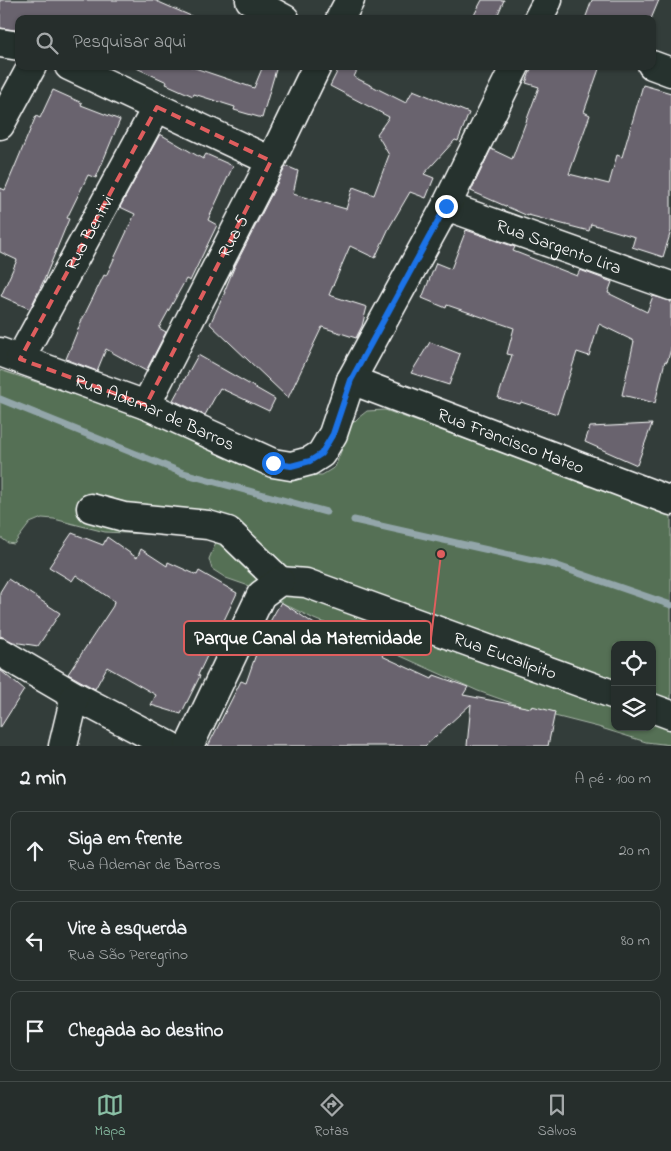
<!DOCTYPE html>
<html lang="pt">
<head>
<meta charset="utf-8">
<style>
	:root { --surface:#262e2c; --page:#323a38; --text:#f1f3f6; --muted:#a4a8a9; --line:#424a48; --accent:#8abfa5 }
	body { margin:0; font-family:"Indie Flower",sans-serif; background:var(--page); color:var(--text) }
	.controls { position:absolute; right:15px; bottom:15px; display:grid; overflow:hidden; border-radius:10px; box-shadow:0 1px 4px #0004 }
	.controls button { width:45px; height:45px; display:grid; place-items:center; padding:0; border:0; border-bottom:1px solid var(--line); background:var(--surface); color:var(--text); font:25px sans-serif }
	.stop { position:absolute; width:15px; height:15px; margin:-11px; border:4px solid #1a73e8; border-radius:50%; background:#fff }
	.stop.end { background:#1a73e8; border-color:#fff; box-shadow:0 1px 5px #0008 }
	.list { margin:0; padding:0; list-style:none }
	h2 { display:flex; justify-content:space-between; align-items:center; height:65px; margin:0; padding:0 20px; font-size:21px }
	h2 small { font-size:16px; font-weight:400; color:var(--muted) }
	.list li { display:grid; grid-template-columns:32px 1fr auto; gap:15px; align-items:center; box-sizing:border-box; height:80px; margin:0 10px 10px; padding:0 10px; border:1px solid var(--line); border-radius:10px }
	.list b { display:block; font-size:19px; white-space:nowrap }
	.list p { margin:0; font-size:16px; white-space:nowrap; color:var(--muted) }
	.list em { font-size:16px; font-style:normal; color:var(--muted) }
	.icon { flex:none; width:28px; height:28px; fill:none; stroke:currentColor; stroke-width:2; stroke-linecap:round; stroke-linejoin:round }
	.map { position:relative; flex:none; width:671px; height:746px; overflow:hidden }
	.search { position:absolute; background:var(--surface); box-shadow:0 1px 4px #0004; left:15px; right:15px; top:15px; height:55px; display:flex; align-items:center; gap:12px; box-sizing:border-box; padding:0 18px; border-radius:10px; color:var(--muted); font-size:19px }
	.sheet { height:335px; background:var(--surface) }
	nav { display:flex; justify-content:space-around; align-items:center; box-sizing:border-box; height:70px; border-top:1px solid var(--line); background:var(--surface); font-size:14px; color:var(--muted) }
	nav a { display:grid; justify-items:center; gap:2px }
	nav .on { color:var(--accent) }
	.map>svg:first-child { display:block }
	.green { fill:#546f55; stroke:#aab7aa; fill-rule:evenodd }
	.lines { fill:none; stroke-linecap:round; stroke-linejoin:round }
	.stream { stroke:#93a6aa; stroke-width:7 }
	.building { fill:#69646e; stroke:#fff }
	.minor-casing { stroke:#fff; stroke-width:31 }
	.minor { stroke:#26332d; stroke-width:28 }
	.route { stroke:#1a73e8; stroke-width:6 }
	.marked { fill:none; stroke:#e05e5e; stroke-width:4; stroke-dasharray:10 6; stroke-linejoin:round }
	.labels { text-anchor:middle; stroke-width:4; stroke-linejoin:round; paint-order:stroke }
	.street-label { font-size:18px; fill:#fff; stroke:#26332d }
	.leader { fill:none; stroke:#e05e5e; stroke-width:2 }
	.callout-dot { fill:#e05e5e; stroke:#26332d; stroke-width:2 }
	.callout { fill:#26332d; stroke:#e05e5e; stroke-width:2 }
	.callout-label { font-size:19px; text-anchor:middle; font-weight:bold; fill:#fff }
</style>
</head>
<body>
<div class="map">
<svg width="671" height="746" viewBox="0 0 671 746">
	<rect width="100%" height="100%" fill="#333d3a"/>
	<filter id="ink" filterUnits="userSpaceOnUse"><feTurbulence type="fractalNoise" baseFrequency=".02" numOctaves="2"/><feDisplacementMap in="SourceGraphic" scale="10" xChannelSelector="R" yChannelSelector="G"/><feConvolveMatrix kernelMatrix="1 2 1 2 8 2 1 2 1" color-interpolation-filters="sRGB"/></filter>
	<g filter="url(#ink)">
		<path class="green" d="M0,370l118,39 137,54 53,12h14l13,-8 16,-42 7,-7 9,-7 18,-1 286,103v232l-25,-3 -48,-15 -67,-17 -53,-19 -115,-52 -49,-20 -65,-33 -23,-8 -14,-9 -3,-10 7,-17 -3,-7 -32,-4 -34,3 -42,-2 -51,-13 -12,-1 -12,5 -16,21 -6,-1 -8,-6zM615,645h37v82h-37z"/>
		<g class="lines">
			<path class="stream" d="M0,399l183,74 143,39
				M354,520l201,45 116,40"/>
		</g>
		<path class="building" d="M0,0h154l44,19h-179v10l-4,1 -15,-2z
			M482,0h22l-8,19h-24z
			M592,0h67l-8,19h-66z
			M132,66h57l65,22 9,-22h14l-15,52 -28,-8 1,-3 -41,-13 -1,2 -27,-12 1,-2z
			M340,66h19l-5,11 52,26 7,-13 56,23 -11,28 -3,-1 -31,34 10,4 -8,20 -16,-6 -21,36 -14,30 -25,-12 -21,49 38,12 -5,19 -6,12 -34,-11 -34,71 -78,-74 15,-32h-1l10,-24 52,-102 12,5 -5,23 53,15 7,-22 21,8 15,-40 -12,-21 12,-17 -59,-31z
			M532,66h68l-16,46 6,3 -21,59 40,10 8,-29 5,2 21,-72 28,8v138l-8,26 -31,-10 3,-10 -44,-13 -2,7 -61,-16v1l-57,-25 20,-42 21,10 27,-72 -13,-4z
			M53,90l29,13 -1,2 39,15 -24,58 -8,-3 -21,43 2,1 -25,61 -14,29 -29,-13 16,-36 -17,-8v-64l5,2 31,-74 4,2z
			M160,134l43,25 3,-5 27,12 -25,54 9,5 -27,56 -4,-2 -27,49 7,4 -20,39 -40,-22 -9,22 -31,-12 15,-37 23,-47 2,1 29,-62 -15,-7z
			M466,230l49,17 -2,4 64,25 3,-6 32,12 -4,11 39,19 6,-16 18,5v48l-4,13 -2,-1 -10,42 -33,-8 12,-54 -35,-17 -10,32 -12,-4 -20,62 -36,-12 -1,2 -22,-6 14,-43 -5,-1 7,-26 -67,-23 -1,3 -24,-10 14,-35 15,6z
			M430,342l30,12 -11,31 -38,-12z
			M198,355l77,44 -6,12 -49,-23 -15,27 -32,-15z
			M652,424l-15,41 -52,-23 5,-15z
			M72,533l31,12 4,-8 30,21 4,-9 26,17 1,-4 29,13 2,-4 38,22 -39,82 2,1 -19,38 -30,-9 5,-10 -49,-28 -12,22 -27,-15 45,-68 1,-5 -38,-26 -4,6 -23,-14z
			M8,579l52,34 -22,33 -25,-4 -13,-6v-44z
			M281,602l38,25 3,-5 64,28 -4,6 50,23 2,-4 34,12 -5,8 68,13 1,-2 23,6 -7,34h-81l4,-42 -46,42h-217l33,-65 5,2 17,-49z
			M0,670l24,20 -24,38z"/>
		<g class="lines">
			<defs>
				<g id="minor">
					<path d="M250,0l35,19"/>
					<path d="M340,19l10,-19"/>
					<path d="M538,19l10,-19"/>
					<path d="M0,43l19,3"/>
					<path d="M652,65l19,7"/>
					<path d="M69,66l202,95"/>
					<path d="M0,125l32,-59"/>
					<path id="s1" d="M446,206l225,80"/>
					<path id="s2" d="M0,352l146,53 127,58 18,3 19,-5 11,-7 12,-20 18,-54 95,-174 69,-140"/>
					<path id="s3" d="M20,359l137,-252"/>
					<path id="s4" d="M351,380l320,121"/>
					<path id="s5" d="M146,405l125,-244 46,-95"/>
					<path d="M91,508l33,9 84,8 20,6 52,50"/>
					<path id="s6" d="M280,581l26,2 309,112"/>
					<path d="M0,652l75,44 95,50"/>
					<path d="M652,708l19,7"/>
					<path d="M63,746l12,-50"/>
					<path d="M189,746l72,-151 19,-14"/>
				</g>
			</defs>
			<use href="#minor" class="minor-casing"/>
			<use href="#minor" class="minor"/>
		</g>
	</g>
	<g class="lines" filter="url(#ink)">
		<path class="route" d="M273,463l18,3 19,-5 11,-7 12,-20 18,-54 95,-174"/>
	</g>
	<path class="marked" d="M157,107l114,54 -125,244 -126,-46z"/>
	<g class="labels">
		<g class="street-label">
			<text dy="6" stroke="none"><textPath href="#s3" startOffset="144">Rua Bentivi</textPath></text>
			<text dy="6" stroke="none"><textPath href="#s5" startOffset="190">Rua 5</textPath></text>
			<text dy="6" stroke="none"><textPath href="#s1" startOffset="120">Rua Sargento Lira</textPath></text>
			<text dy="6" stroke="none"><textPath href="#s2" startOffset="166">Rua Ademar de Barros</textPath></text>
			<text dy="6" stroke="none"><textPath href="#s4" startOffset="171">Rua Francisco Mateo</textPath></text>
			<text dy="6" stroke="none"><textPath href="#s6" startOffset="238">Rua Eucalipito</textPath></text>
		</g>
	</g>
	<path class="leader" d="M441 554L431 638"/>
	<circle class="callout-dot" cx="441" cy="554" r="5"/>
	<rect class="callout" x="184" y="621" width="247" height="34" rx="5"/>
	<g class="callout-label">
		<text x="308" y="644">Parque Canal da Maternidade</text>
	</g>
</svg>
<div class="controls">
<button><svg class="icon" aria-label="locate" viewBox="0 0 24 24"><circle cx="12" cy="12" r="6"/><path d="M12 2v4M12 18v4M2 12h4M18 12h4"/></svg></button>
<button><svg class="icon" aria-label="layers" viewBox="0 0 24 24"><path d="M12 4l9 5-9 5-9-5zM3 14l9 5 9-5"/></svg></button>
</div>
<div class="stop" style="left:273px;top:463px"></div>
<div class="stop end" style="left:446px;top:206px"></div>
<div class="search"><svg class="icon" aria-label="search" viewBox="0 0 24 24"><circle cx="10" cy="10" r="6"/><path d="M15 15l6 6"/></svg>Pesquisar aqui</div>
</div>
<section class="sheet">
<h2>2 min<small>A pé · 100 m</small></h2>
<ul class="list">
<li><svg class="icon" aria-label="ahead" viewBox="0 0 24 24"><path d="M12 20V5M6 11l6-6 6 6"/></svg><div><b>Siga em frente</b><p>Rua Ademar de Barros</p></div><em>20 m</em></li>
<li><svg class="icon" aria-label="left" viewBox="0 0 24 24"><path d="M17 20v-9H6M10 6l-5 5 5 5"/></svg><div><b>Vire à esquerda</b><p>Rua São Peregrino</p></div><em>80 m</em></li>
<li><svg class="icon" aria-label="arrive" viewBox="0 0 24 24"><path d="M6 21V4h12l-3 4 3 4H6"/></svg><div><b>Chegada ao destino</b></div></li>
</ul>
</section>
<nav>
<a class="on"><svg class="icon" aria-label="map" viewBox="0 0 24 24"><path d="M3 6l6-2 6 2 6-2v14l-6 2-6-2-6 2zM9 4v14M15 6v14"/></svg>Mapa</a>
<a><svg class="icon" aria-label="directions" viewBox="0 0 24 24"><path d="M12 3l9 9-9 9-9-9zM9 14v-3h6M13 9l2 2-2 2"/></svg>Rotas</a>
<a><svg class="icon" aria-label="saved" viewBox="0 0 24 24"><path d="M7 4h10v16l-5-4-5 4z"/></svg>Salvos</a>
</nav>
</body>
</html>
